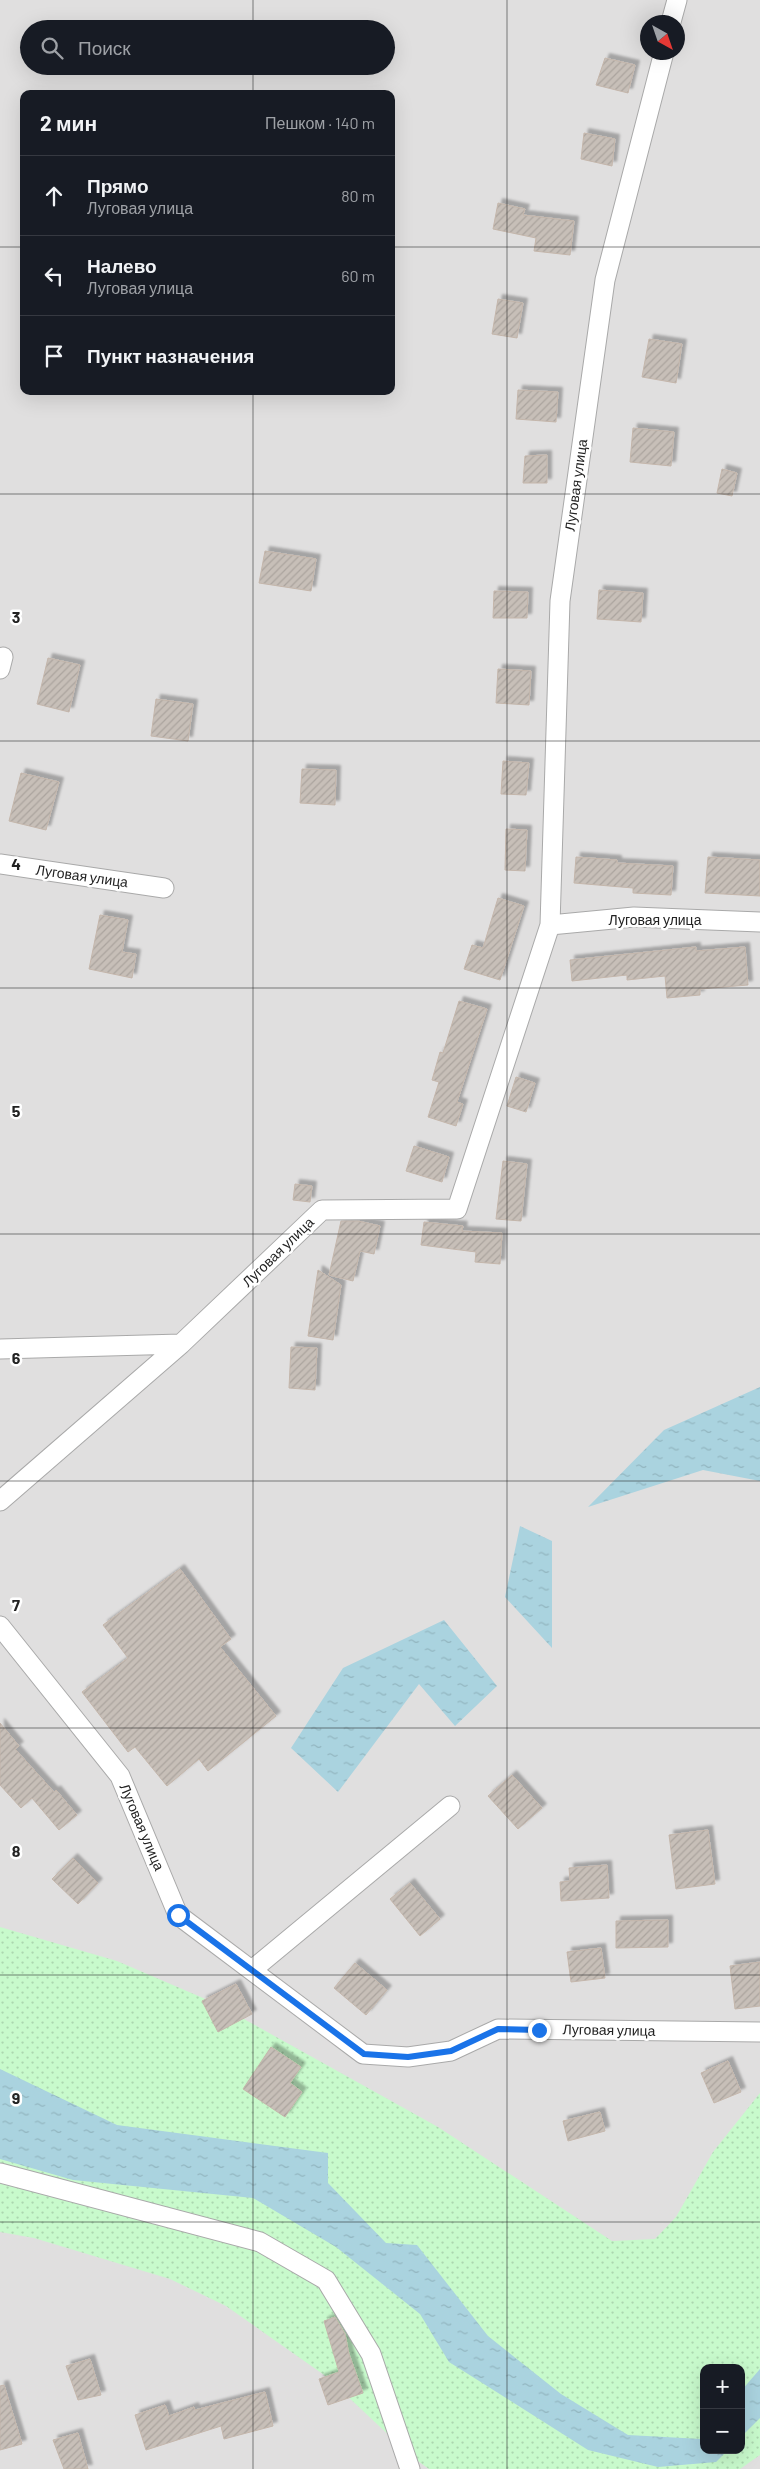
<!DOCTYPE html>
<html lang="ru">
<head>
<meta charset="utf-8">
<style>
	:root { --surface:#171b24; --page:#20242c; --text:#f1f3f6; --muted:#9ea1a6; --line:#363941 }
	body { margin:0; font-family:Barlow,sans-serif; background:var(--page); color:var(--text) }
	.controls { position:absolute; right:15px; bottom:15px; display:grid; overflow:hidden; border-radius:10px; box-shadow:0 5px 20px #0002 }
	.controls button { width:45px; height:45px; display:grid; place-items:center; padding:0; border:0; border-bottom:1px solid var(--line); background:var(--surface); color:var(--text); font:25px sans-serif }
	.compass { position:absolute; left:640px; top:15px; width:45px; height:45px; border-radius:50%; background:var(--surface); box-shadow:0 5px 20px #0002; rotate:140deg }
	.stop { position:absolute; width:15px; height:15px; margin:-11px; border:4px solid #1a73e8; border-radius:50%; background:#fff }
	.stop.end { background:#1a73e8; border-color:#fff; box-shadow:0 1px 5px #0008 }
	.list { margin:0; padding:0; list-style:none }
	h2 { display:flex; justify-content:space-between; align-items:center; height:65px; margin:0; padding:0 20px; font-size:21px }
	h2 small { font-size:16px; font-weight:400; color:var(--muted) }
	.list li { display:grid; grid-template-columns:32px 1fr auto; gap:15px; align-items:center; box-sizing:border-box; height:80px; padding:0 20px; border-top:1px solid var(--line) }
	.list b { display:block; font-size:19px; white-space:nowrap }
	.list p { margin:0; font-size:16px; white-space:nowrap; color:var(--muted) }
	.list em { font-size:16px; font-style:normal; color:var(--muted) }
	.icon { flex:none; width:28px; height:28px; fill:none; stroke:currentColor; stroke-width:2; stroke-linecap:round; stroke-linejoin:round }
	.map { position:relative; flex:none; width:760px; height:2469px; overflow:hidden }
	.search { position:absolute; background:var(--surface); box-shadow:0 5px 20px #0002; left:20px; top:20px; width:375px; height:55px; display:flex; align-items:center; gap:12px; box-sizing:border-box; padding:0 18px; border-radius:28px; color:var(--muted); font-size:19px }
	.panel { position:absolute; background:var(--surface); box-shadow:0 5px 20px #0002; left:20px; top:90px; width:375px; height:305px; border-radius:10px }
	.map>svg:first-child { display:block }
	.residential { fill:#e0dfdf; fill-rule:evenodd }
	.park { fill:url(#park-dots); fill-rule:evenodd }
	.water { fill:url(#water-ripples) }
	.building { fill:url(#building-hatch); stroke:#c4b6ab; filter:url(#shadow) }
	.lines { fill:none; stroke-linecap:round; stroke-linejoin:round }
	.street-casing { stroke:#a9a9a9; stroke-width:21 }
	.street { stroke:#fff; stroke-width:19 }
	.route { stroke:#1a73e8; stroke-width:6 }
	.grid { fill:none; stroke:#222; stroke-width:1; stroke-opacity:0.55 }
	.labels { text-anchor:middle; stroke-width:5; stroke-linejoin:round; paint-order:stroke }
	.street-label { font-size:14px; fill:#222; stroke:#fff }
	.grid-label { font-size:16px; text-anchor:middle; font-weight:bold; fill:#222; stroke:#fff; stroke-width:5; stroke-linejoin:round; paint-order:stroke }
</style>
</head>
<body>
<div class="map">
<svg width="760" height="2469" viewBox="0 0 760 2469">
	<defs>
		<pattern id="park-dots" width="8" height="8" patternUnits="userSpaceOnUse" patternTransform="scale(1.25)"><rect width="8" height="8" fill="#c8facc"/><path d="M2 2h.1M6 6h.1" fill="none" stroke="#acd6af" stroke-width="1.8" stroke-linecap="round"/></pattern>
		<pattern id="water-ripples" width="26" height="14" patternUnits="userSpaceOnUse" patternTransform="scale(1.25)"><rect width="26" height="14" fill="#aad3df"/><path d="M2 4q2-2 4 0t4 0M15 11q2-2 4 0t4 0" fill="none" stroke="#92b5bf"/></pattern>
		<pattern id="building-hatch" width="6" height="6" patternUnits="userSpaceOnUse" patternTransform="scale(1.25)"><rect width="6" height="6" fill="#c7bfb8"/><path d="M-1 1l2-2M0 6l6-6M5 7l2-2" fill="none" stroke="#aba49e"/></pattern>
		<filter id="shadow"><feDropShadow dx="4.5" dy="-4.5" stdDeviation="1" flood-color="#0004"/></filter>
	</defs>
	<rect width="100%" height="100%" fill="#f2efe9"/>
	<path class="residential" d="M0,0h760v2469h-760zM648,22h30v30h-30zM29,29h357v37h-357zM24,94h367v297h-367zM704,2368h37v82h-37z"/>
	<path class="park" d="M0,1927l117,34 100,43 221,123 174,114 43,-2 21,-22 37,-65 47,-59v362l-20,14h-311l-17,-12 -85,-80 -101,-71 -56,-27 -136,-41 -34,-6zM704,2368h37v82h-37z"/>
	<path class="water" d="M760,1387v94l-57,-11 -115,37 76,-77z
		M520,1526l32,15v107l-47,-51z
		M444,1620l53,66 -42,40 -36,-42 -81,108 -47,-44 52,-80z
		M0,2069l117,56 211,28v30l58,60 31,2 71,91 73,58 67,41 73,4 3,-3v14h24l-12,12 -58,5 -70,-17 -139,-88 -29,-48 -84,-67 -83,-49 -180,-18 -73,-21z
		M760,2369v49l-19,19v-46z"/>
	<path class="building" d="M605,58l30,7 -7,28 -32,-8z
		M584,133l31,6 -3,27 -31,-7z
		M498,203l27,6 -2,6 51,6 -4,34 -36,-4 2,-13 -43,-9z
		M498,299l25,4 -6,35 -25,-4z
		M649,339l33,5 -6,39 -34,-6z
		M518,390l40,2 -2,30 -40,-3z
		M633,428l41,4 -3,34 -41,-4z
		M547,455v28h-24l2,-27z
		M722,469l15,4 -5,23 -15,-3z
		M265,551l51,8 -5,32 -52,-8z
		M599,590l44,3 -2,29 -44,-3z
		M494,591l34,1 -1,26h-34z
		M48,658l32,7 -11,47 -32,-8z
		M498,669l33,2 -2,34 -33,-2z
		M156,699l37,5 -5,37 -37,-5z
		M503,761l26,2 -3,32 -25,-1z
		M302,769l34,1 -1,35 -35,-2z
		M21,773l38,9 -13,48 -37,-9z
		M506,829l21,1 -2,41 -20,-1z
		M576,857l41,3v3l56,3 -2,29 -38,-2v-5l-59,-5z
		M708,857l52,3v36l-55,-3z
		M498,898l26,8 -24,74 -36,-11 8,-24 11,3z
		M100,915l28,5 -6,32 14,2 -4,24 -43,-9z
		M696,947v4l49,-4 3,38 -48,4v6l-33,3 -2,-22 -38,4v-5l-55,6 -2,-21z
		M459,1001l28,8 -30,93 6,2 -7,22 -28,-9 11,-35 -7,-2 8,-28 3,1z
		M516,1077l19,6 -9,29 -19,-6z
		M414,1146l35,11 -7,25 -36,-11z
		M503,1161l24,3 -6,57 -25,-2z
		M295,1184l17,2 -2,16 -17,-2z
		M341,1221h17l22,5 -6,28 -14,-3 -7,30 -24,-6z
		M424,1222l39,4 -1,5 40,2 -2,31 -25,-2 1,-10 -55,-7z
		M318,1270l23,15 -8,55 -25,-4z
		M291,1347l26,1 -2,42 -26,-2z
		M180,1569l51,70 -11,8 56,69 -68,55 -9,-12 -32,27 -32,-39 -7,5 -46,-60 46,-34 -25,-33z
		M0,1723l19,23 -4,3 39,43 2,-2 21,25 -18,15 -27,-32 -11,10 -21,-23z
		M512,1775l30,33 -24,21 -30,-33z
		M708,1830l7,54 -39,5 -7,-54z
		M73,1858l25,25 -20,21 -26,-25z
		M607,1865l2,33 -48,3 -1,-19 10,-1 -1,-13z
		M410,1883l30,36 -20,17 -30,-37z
		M668,1920v27l-52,1v-27z
		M601,1948l4,30 -34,4 -4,-30z
		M760,1962v44l-25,3 -5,-43z
		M355,1963l32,27 -21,25 -32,-27z
		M236,1984l16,30 -34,18 -16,-31z
		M271,2047l30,20 -11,16 12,9 -17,25 -42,-28z
		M728,2061l13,31 -27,11 -13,-30z
		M600,2112l5,19 -37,10 -5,-20z
		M335,2317l10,17 4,20 14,39 -35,12 -9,-26 20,-7 -15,-51z
		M90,2359l11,36 -23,5 -12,-34z
		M4,2385l18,59 -22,6v-64z
		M265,2392l8,34 -49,13 -3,-13 -75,24 -11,-35 30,-10 4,11 25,-9 1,3z
		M78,2433l10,36h-24l-11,-29z"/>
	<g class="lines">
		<defs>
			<path id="street" d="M671,22l6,-22
				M0,669l3,-12
				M0,864l164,24
				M550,925l10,-324 45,-321 59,-228
				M0,1349l181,-5
				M0,1501l181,-157 141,-134 135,-1 93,-284 84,-8 126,5
				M0,1626l120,150 58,139 185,139 45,3 43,-6 47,-22 262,3
				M252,1970l198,-164
				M0,2173l260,69 66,38 45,74 39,115"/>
		</defs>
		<use href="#street" class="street-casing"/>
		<use href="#street" class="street"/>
	</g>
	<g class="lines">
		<path class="route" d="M178,1915l186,139 44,3 43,-6 47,-22 41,1"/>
	</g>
	<path class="grid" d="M253,0v29M507,0v2469M253,66v28M0,247h24M391,247h369M253,391v2078M0,494h760M0,741h760M0,988h760M0,1234h760M0,1481h760M0,1728h760M0,1975h760M0,2222h760"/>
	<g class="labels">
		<g class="street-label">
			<text transform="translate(576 485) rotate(-82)" y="5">Луговая улица</text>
			<text transform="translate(82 876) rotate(8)" y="5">Луговая улица</text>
			<text x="655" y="925">Луговая улица</text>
			<text transform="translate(278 1252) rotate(-44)" y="5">Луговая улица</text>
			<text transform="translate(142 1827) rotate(67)" y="5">Луговая улица</text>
			<text transform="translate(609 2030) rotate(1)" y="5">Луговая улица</text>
		</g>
	</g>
	<g class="grid-label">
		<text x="16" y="623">3</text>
		<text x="16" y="870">4</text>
		<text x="16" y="1117">5</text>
		<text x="16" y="1364">6</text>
		<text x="16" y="1611">7</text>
		<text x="16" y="1857">8</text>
		<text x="16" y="2104">9</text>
	</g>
</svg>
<div class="controls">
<button>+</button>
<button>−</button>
</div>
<svg class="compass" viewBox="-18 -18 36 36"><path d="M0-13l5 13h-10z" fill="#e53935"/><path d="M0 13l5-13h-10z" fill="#9ea1a6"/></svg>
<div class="stop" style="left:178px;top:1915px"></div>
<div class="stop end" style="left:539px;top:2030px"></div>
<div class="search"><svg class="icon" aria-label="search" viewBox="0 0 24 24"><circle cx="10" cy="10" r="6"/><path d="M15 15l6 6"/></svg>Поиск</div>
<section class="panel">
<h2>2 мин<small>Пешком · 140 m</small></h2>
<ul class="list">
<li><svg class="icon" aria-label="ahead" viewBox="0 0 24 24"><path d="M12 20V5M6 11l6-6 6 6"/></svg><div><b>Прямо</b><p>Луговая улица</p></div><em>80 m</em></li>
<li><svg class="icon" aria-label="left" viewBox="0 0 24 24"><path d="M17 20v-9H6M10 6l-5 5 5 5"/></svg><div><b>Налево</b><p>Луговая улица</p></div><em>60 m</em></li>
<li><svg class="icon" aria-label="arrive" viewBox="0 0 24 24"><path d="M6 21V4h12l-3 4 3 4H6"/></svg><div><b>Пункт назначения</b></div></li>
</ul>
</section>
</div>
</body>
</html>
